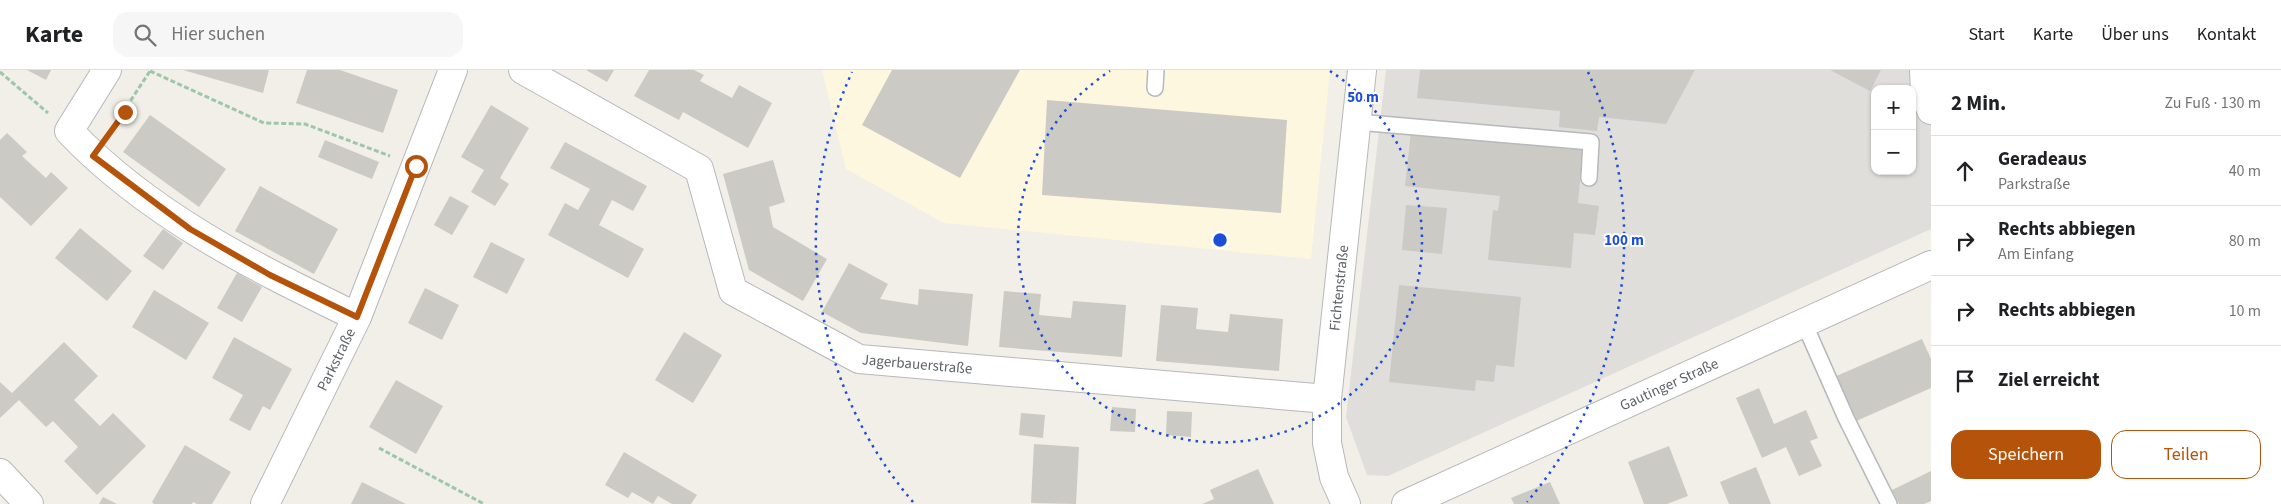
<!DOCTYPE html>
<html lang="de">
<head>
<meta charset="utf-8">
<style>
	:root { --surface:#fff; --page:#f6f6f6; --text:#202124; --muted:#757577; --line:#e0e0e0; --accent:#b45309 }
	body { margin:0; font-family:"Source Sans 3",sans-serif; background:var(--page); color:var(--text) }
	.controls { position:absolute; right:15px; top:15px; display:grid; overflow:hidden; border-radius:10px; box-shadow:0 1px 4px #0004 }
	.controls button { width:45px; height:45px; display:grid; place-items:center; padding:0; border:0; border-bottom:1px solid var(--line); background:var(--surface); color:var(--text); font:25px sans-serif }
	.stop { position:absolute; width:15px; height:15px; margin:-11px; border:4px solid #b45309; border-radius:50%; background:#fff }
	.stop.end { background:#b45309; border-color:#fff; box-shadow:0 1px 5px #0008 }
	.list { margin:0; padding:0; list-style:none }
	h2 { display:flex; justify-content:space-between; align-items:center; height:65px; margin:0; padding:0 20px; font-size:21px }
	h2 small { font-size:16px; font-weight:400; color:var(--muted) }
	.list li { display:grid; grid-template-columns:32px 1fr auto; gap:15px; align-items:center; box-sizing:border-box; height:70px; padding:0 20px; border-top:1px solid var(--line) }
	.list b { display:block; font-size:19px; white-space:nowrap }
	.list p { margin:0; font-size:16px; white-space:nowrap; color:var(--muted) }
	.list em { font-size:16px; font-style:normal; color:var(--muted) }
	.actions { display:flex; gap:10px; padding:15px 20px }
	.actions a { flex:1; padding:11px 0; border:1px solid var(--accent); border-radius:15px; text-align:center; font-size:18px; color:var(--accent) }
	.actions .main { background:var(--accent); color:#fff }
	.icon { flex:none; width:28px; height:28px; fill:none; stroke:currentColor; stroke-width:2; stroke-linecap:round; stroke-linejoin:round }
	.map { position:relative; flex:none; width:1931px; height:434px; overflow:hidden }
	header { display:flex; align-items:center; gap:30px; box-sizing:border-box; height:70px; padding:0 25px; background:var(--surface); border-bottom:1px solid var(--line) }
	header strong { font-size:24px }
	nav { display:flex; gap:28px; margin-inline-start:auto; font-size:18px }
	.search { width:350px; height:45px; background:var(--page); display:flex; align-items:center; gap:12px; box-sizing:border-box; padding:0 18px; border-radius:15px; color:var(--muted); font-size:19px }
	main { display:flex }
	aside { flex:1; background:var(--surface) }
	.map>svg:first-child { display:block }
	.commercial { fill:#fef7e0 }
	.industrial { fill:#e0deda; fill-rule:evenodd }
	.building { fill:#cccac5 }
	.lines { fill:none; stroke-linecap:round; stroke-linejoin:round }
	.lane-casing { stroke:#b5b8bc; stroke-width:18 }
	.street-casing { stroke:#b5b8bc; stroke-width:30 }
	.path { stroke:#9cc7a9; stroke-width:3; stroke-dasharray:5 2.5; stroke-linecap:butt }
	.lane { stroke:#fff; stroke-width:15 }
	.street { stroke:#fff; stroke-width:28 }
	.route { stroke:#b45309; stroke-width:6 }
	.ring { fill:none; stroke:#1d4ed8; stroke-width:2.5; stroke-dasharray:2.5 5 }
	.labels { text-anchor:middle; stroke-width:4; stroke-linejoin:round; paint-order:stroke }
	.street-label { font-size:15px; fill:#5f6368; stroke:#fff }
	.centre { fill:#1d4ed8; stroke:#fff; stroke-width:2.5 }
	.ring-label { font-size:15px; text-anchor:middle; font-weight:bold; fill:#1d4ed8; stroke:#fff; stroke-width:4; stroke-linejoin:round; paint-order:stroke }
</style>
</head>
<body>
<header>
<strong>Karte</strong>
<div class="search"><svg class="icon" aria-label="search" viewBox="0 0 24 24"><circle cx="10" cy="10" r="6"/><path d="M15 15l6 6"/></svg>Hier suchen</div>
<nav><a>Start</a><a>Karte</a><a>Über uns</a><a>Kontakt</a></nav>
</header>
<main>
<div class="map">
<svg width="1931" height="434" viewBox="0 0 1931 434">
	<rect width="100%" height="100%" fill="#f1efe8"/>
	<path class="commercial" d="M822,0h508l-19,189 -367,-36 -98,-54z"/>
	<path class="industrial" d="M1386,0h545v159l-543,247 -21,-1 -21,-58zM1875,19h37v82h-37z"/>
	<path class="building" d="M27,0h24l-5,10z
		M183,0h86l-6,23z
		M307,0h33l58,20 -15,43 -87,-30z
		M586,0h28l-7,12z
		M649,0h45l10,5 -4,6 32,17 7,-13 33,18 -24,45 -65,-36 -4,8 -45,-24z
		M892,0h128l-60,108 -98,-53z
		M1420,0h275l-29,54 -67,-7 -2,14 -38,-4 1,-16 -143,-13z
		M1830,0h51l-11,21z
		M1047,30l240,20 -6,93 -239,-18z
		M491,35l38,23 -29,50 9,6 -14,22 -24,-14 13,-22 -23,-13z
		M150,45l76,54 -27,38 -76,-55z
		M1411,62l172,17 -5,54 21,3 -4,29 -21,-2 -3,35 -83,-8 5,-50 5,1 2,-15 -95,-10z
		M7,63l20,19 -5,4 24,22 5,-6 17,16 -37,38 -31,-29v-57z
		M325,70l54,22 -7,17 -54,-22z
		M565,72l82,44 -14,25 -21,-11 -13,25 45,24 -16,29 -80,-43 17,-32 13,7 12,-21 -40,-21z
		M773,90l12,42 -16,5 4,20 54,32 -24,42 -54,-31 -26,-96z
		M260,116l78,43 -24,45 -79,-43z
		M450,126l19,10 -17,29 -18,-10z
		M1406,135l41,3 -5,46 -40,-4z
		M80,158l52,43 -25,30 -52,-43z
		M163,159l20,14 -20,27 -20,-14z
		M491,172l34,17 -18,35 -34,-17z
		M849,193l39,21 -8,15 38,6 1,-16 54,5 -5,52 -107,-13 -39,-21z
		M237,203l25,14 -20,35 -25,-14z
		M1399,215l122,12 -7,70 -18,-2 -2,17 -18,-2 -1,11 -86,-9z
		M425,218l34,17 -17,35 -34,-17z
		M154,220l55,33 -23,37 -54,-33z
		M1004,221l37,3 -2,21 32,3 2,-17 53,4 -4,52 -123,-10z
		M1161,235l37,3 -2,21 32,3 2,-18 53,5 -4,52 -123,-10z
		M684,262l38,23 -29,48 -38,-23z
		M234,267l58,32 -22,41 -7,-4 -13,25 -21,-11 14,-25 -31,-17z
		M1922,269l9,20v29l-77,34 -20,-45z
		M64,272l34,34 -24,24 26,26 13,-13 33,33 -49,49 -33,-34 14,-14 -25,-26 -7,6 -27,-27 -19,18v-36l12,11z
		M396,310l47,26 -27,48 -47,-27z
		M1759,318l15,36 32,-14 12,28 -8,3 12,25 -23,10 -13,-29 -24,11 -26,-60z
		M1112,337l24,2 -1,23 -25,-1z
		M1167,341l25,1 -1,25 -25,-2z
		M1021,343l24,2 -2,23 -24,-3z
		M1034,374l45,3 -3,57 -45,-1z
		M185,375l46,27 -19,32h-15l-4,-2 -1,2h-38l-2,-2z
		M1669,376l19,50 -21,8h-23l-16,-42z
		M624,382l73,43 -6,9h-19l-14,-8 -5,8 -21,-12 -4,6 -23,-13z
		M1756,397l15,37h-42l-9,-22z
		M1258,399l16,35h-72l12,-5 -4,-9z
		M1931,401v30l-7,3h-25l-7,-14z
		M362,412l44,22h-55z
		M1550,412l10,22h-46l-3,-6z
		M103,427l14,7h-18z"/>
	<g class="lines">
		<defs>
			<path id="lane" d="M1155,18l1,-18
				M1357,52l234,20 -2,36
				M1804,253l42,95 43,86"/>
			<g id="street">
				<path d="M107,0l-38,61c80,84 185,136 288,186"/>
				<path id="s1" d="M523,0l176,99 34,122 126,68 468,40"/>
				<path d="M1924,0l1,24 6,16"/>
				<path d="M0,403l29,31"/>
				<path id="s2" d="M265,434l92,-187 96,-247"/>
				<path id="s3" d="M1346,434l-12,-27 -7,-34v-44l35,-329"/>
				<path id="s4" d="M1406,434l525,-239"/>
			</g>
		</defs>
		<use href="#lane" class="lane-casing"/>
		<use href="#street" class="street-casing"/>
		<path class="path" d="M150,1l114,52 41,1 85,32
			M0,2l48,41
			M110,62l40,-61
			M379,378l105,56"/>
		<use href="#lane" class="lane"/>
		<use href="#street" class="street"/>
	</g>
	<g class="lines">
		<path class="route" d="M125,42l-32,44 97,73 80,46 87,42 59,-151"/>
	</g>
	<g class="ring">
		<path d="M1330 1A202 202 0 1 1 1110 1"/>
		<path d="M913 432A404 404 0 0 1 852 2M1588 2A404 404 0 0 1 1527 432"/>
	</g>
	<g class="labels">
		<g class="street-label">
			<text dy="5" stroke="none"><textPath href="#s3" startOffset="220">Fichtenstraße</textPath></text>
			<text dy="5" stroke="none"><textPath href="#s2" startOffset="161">Parkstraße</textPath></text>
			<text dy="5" stroke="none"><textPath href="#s1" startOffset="530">Jagerbauerstraße</textPath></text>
			<text dy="5" stroke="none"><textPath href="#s4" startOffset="289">Gautinger Straße</textPath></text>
		</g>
	</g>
	<circle cx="1220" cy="170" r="8" class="centre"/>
	<g class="ring-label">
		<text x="1363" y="32">50 m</text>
		<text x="1624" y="175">100 m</text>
	</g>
</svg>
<div class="controls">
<button>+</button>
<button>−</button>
</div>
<div class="stop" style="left:416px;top:96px"></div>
<div class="stop end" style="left:125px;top:42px"></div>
</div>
<aside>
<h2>2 Min.<small>Zu Fuß · 130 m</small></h2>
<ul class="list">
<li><svg class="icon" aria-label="ahead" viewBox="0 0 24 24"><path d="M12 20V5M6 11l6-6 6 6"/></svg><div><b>Geradeaus</b><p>Parkstraße</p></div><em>40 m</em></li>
<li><svg class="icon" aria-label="right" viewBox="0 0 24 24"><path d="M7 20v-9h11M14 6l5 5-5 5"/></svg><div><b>Rechts abbiegen</b><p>Am Einfang</p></div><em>80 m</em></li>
<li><svg class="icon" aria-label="right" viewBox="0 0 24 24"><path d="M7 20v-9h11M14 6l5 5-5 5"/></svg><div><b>Rechts abbiegen</b></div><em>10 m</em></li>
<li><svg class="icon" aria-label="arrive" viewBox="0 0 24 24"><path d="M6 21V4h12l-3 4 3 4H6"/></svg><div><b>Ziel erreicht</b></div></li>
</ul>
<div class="actions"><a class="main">Speichern</a><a>Teilen</a></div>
</aside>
</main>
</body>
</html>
